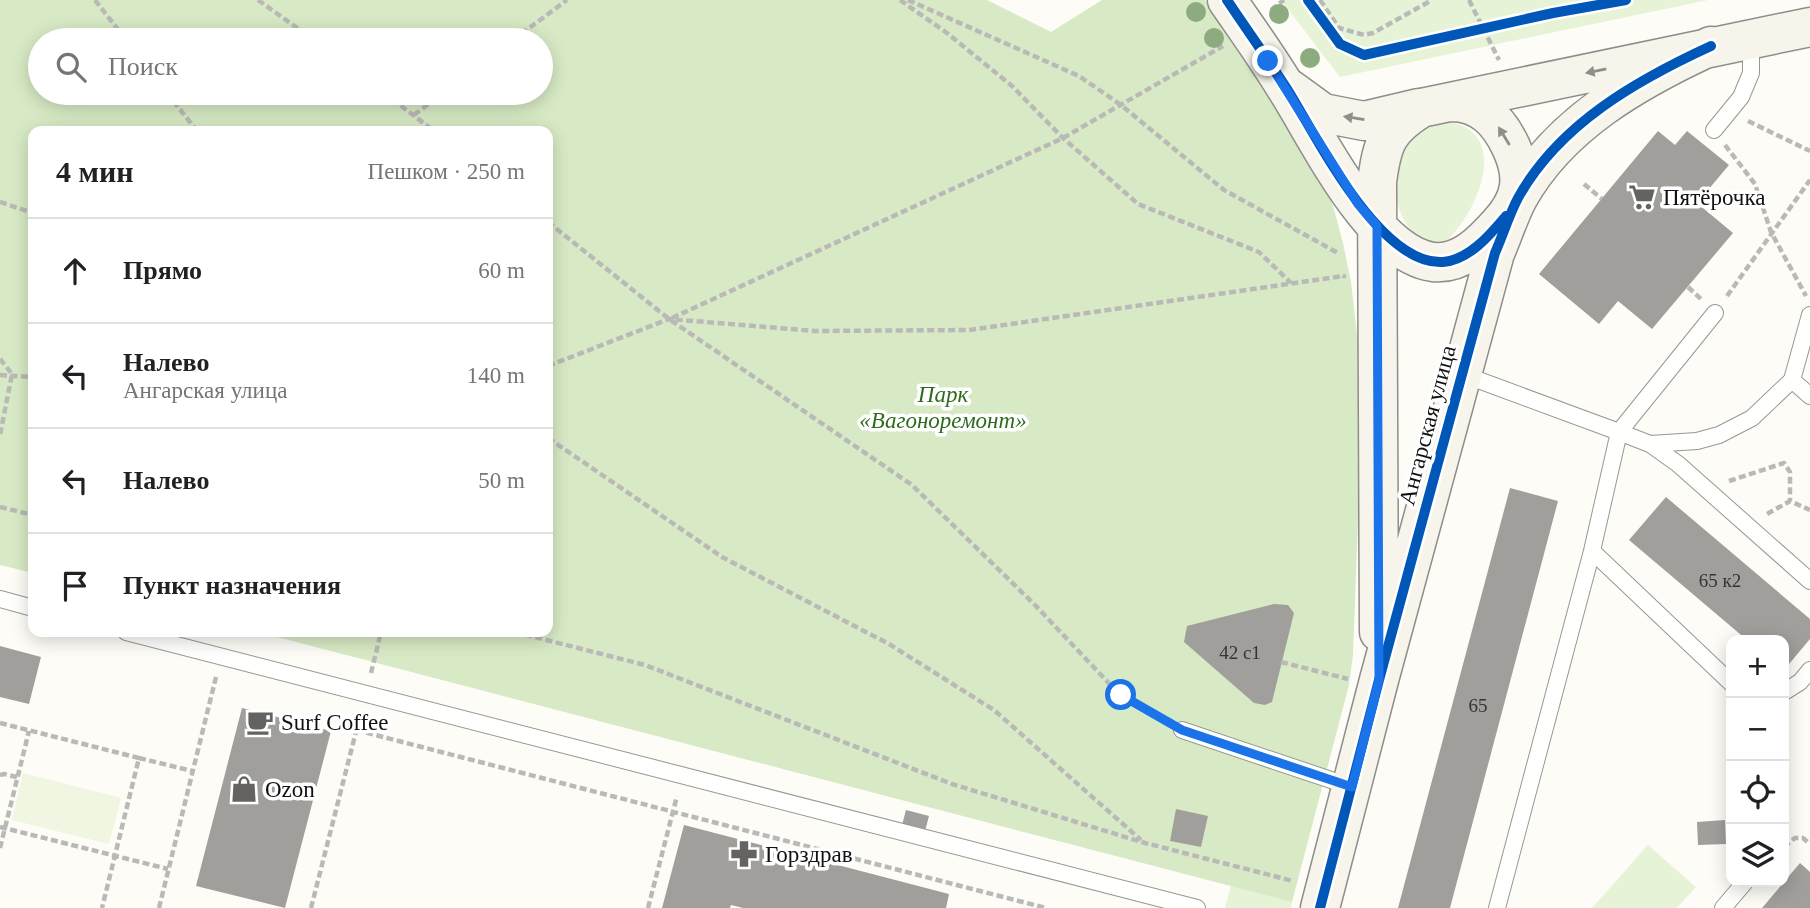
<!DOCTYPE html>
<html lang="ru">
<head>
<meta charset="utf-8">
<style>
	:root { --surface:#fff; --page:#f6f6f6; --text:#202124; --muted:#757577; --line:#e0e0e0 }
	body { margin:0; font-family:"Times New Roman",serif; background:var(--page); color:var(--text) }
	.controls { position:absolute; right:21px; bottom:21px; display:grid; overflow:hidden; border-radius:14px; box-shadow:0 4px 18px #0003 }
	.controls button { width:63px; height:63px; display:grid; place-items:center; padding:0; border:0; border-bottom:2px solid var(--line); background:var(--surface); color:var(--text); font:35px sans-serif }
	.stop { position:absolute; width:21px; height:21px; margin:-16px; border:5px solid #1a73e8; border-radius:50%; background:#fff }
	.stop.end { background:#1a73e8; border-color:#fff; box-shadow:0 2px 7px #0008 }
	.list { margin:0; padding:0; list-style:none }
	h2 { display:flex; justify-content:space-between; align-items:center; height:91px; margin:0; padding:0 28px; font-size:30px }
	h2 small { font-size:23px; font-weight:400; color:var(--muted) }
	.list li { display:grid; grid-template-columns:46px 1fr auto; gap:21px; align-items:center; box-sizing:border-box; height:105px; padding:0 28px; border-top:2px solid var(--line) }
	.list b { display:block; font-size:26px; white-space:nowrap }
	.list p { margin:0; font-size:23px; white-space:nowrap; color:var(--muted) }
	.list em { font-size:23px; font-style:normal; color:var(--muted) }
	.icon { flex:none; width:38px; height:38px; fill:none; stroke:currentColor; stroke-width:2; stroke-linecap:round; stroke-linejoin:round }
	.map { position:relative; flex:none; width:1810px; height:908px; overflow:hidden }
	.search { position:absolute; background:var(--surface); box-shadow:0 4px 18px #0003; left:28px; top:28px; width:525px; height:77px; display:flex; align-items:center; gap:18px; box-sizing:border-box; padding:0 24px; border-radius:38px; color:var(--muted); font-size:26px }
	.panel { position:absolute; background:var(--surface); box-shadow:0 4px 18px #0003; left:28px; top:126px; width:525px; height:511px; border-radius:14px }
	.map>svg:first-child { display:block }
	.green { fill:#e7f3d7 }
	.forest { fill:#d8eac5; fill-rule:evenodd }
	.pitch { fill:#f0f6e1 }
	.building { fill:#a19f9c }
	.lines { fill:none; stroke-linecap:round; stroke-linejoin:round }
	.lane-casing { stroke:#979795; stroke-width:18 }
	.secondary-casing { stroke:#8e8d8b; stroke-width:41 }
	.path { stroke:#b9b9b8; stroke-width:4.5; stroke-dasharray:7 3.5; stroke-linecap:butt }
	.lane { stroke:#fffffe; stroke-width:16 }
	.secondary { stroke:#f6f4eb; stroke-width:38 }
	.cycleway-casing { stroke:#fff; stroke-width:15 }
	.cycleway { stroke:#0057b8; stroke-width:10 }
	.tree { fill:#8cac80 }
	.oneway { fill:#8f8e89 }
	.route { stroke:#1a73e8; stroke-width:9 }
	.labels { text-anchor:middle; stroke-width:7; stroke-linejoin:round; paint-order:stroke }
	.number-label { font-size:19px; fill:#353434 }
	.poi-label { font-size:23px; fill:#111; stroke:#fff; text-anchor:start }
	.park-label { font-size:23px; font-style:italic; fill:#2f6b1f; stroke:#fff }
	.street-label { font-size:23px; fill:#111; stroke:#fff }
</style>
</head>
<body>
<div class="map">
<svg width="1810" height="908" viewBox="0 0 1810 908">
	<rect width="100%" height="100%" fill="#fdfcf7"/>
	<path class="green" d="M1281,0h427l-368,77z
		M1437,121c80,2 42,94 4,125l-12,1c-5,-5 -12,-10 -17,-15 -22,-26 -25,-73 1,-98 6,-6 17,-9 24,-13z
		M1648,845l48,42 -19,21h-85z
		M1231,885l61,17 -1,6h-66z"/>
	<path class="forest" d="M0,0h987l64,32 51,-32h103l112,170 16,36 10,37 8,39 12,105 -10,268 -4,30 -57,217 -1034,-270h290v-501h-515v442l-33,-8zM40,40h501v53h-501z"/>
	<path class="pitch" d="M23,773l98,25 -12,46 -97,-24z"/>
	<path class="building" d="M1658,131l17,14 12,-14 42,34 -32,38 36,30 -81,96 -34,-28 -19,23 -60,-50z
		M1510,488l48,13 -108,407h-52z
		M1666,497l144,122v20l-26,31v-30h-37l-118,-100z
		M1274,604l14,1 6,8 -22,89 -7,3 -11,-2 -70,-61 3,-16z
		M0,646l41,11 -12,47 -29,-7z
		M242,708l89,23 -46,177 -89,-22z
		M1176,809l32,7 -7,31 -31,-6z
		M906,810l23,6 -5,19 -23,-6z
		M1725,820l1,24 -28,1 -1,-23z
		M684,825l265,69 -3,14h-203l-12,-3 -1,3h-68z
		M1800,863l10,9v36h-48z"/>
	<g class="lines">
		<defs>
			<path id="lane" d="M1714,130l27,-33 10,-24v-33
				M1715,313l-96,119 31,12 28,20 132,117
				M1462,374l157,58 -27,119 -95,357
				M1792,380l18,16
				M1650,444l47,-3 22,-6 33,-17 40,-38 18,-65
				M1592,551l139,132
				M0,599l33,9
				M126,632l1071,276
				M1784,692l16,-10 10,-12
				M1182,730l170,57
				M1723,908l22,-26"/>
			<path id="secondary" d="M1227,0c20,29 41,58 59,88 31,48 86,166 147,174 28,3 49,-19 66,-38 23,-25 26,-47 12,-77 -12,-26 -30,-45 -60,-45
				M1290,89l33,24 41,8 55,-13
				M1379,632l-2,-450c5,-39 10,-53 44,-74l389,-81
				M1320,908l59,-228 116,-427c8,-18 14,-38 23,-55 41,-74 119,-118 193,-152"/>
		</defs>
		<use href="#lane" class="lane-casing"/>
		<use href="#secondary" class="secondary-casing"/>
		<path class="path" d="M95,0l31,40
			M258,0l56,40
			M900,0l47,33 65,53 51,52 75,66 121,48 32,31
			M908,0l171,76 42,29 103,85 114,63
			M1320,0l19,28 25,7 9,-2 59,-33
			M1469,0l30,60
			M1271,10l13,-10
			M513,40l54,-40
			M167,93l30,38
			M384,93l50,38
			M414,115l29,-22
			M1748,121l62,30
			M1725,145l30,39 16,48 35,64
			M1584,184l18,15
			M0,202l33,11
			M548,222l121,97 243,166 123,120 85,90 45,25
			M1688,287l14,13
			M1727,296l83,-116
			M672,318l391,-180 160,-92
			M0,359l12,15 -12,61
			M548,366l121,-47 146,12 154,-1 375,-54v2
			M0,375l33,2
			M548,438l174,119 167,87 105,66 147,130
			M1729,481l55,-18 6,9v29
			M0,507l33,8
			M1767,514l23,-13 20,9
			M515,632l130,33 307,119 193,59 148,38
			M1281,662l67,17
			M371,673l10,-41
			M0,723l139,35 -37,150
			M356,730l690,178
			M139,758l53,13
			M0,775l4,-1 13,3
			M0,827l168,42
			M1784,847l11,-9h8l7,6
			M0,848l29,-117
			M159,908l57,-231
			M311,908l50,-196
			M648,908l29,-112"/>
		<use href="#lane" class="lane"/>
		<use href="#secondary" class="secondary"/>
		<defs>
			<path id="cycleway" d="M1227,0c20,30 41,59 60,89 29,46 92,177 156,173 26,-2 47,-27 63,-46
				M1308,0l32,44 24,11 189,-42 73,-13
				M1320,908l59,-228 116,-427c8,-18 14,-38 23,-55 41,-74 119,-118 193,-152"/>
		</defs>
		<use href="#cycleway" class="cycleway-casing"/>
		<use href="#cycleway" class="cycleway"/>
	</g>
	<g class="tree">
		<circle cx="1196" cy="12" r="10"/>
		<circle cx="1279" cy="14" r="10"/>
		<circle cx="1214" cy="38" r="10"/>
		<circle cx="1310" cy="58" r="10"/>
	</g>
	<defs><path id="oneway-solid" d="M-6-.8H1V-3.2L6.5 0L1 3.2V.8H-6Z" transform="scale(1.75)"/></defs>
	<g class="oneway">
		<use href="#oneway-solid" transform="translate(1596 71) rotate(168)"/>
		<use href="#oneway-solid" transform="translate(1354 118) rotate(-171)"/>
		<use href="#oneway-solid" transform="translate(1504 136) rotate(-122)"/>
	</g>
	<g class="lines">
		<path class="route" d="M1121,695l61,35 170,57 27,-107 -2,-454 -19,-22 -90,-143"/>
	</g>
	<defs>
		<symbol id="supermarket-bare" viewBox="-9 -9 18 18"><path d="M-6-5.5h2.5l.6 2H6L4.5 2H-2.5L-4.4-4H-6ZM-1.5 3.2a1.3 1.3 0 1 0 .1 0ZM3 3.2a1.3 1.3 0 1 0 .1 0Z" fill="#646362" stroke="#fff" stroke-width="2.5" paint-order="stroke"/></symbol>
		<symbol id="cafe-bare" viewBox="-9 -9 18 18"><path d="M-5.5-4.5H6V0H3Q3 3.5 0 3.5H-2.5Q-5.5 3.5-5.5 0ZM3-3.2v2h1.7v-2ZM-6 4.5H4V6H-6Z" fill="#646362" stroke="#fff" stroke-width="2.5" paint-order="stroke"/></symbol>
		<symbol id="shop-bare" viewBox="-9 -9 18 18"><path d="M-5-2.5h2.3a2.7 3.5 0 0 1 5.4 0H5L5.5 6h-11ZM-1.5-2.5h3a1.5 2.3 0 0 0-3 0Z" fill="#646362" stroke="#fff" stroke-width="2.5" paint-order="stroke"/></symbol>
		<symbol id="pharmacy-bare" viewBox="-9 -9 18 18"><path d="M-2-6h4v4h4v4h-4v4h-4v-4h-4v-4h4Z" fill="#646362" stroke="#fff" stroke-width="2.5" paint-order="stroke"/></symbol>
	</defs>
	<g fill-rule="evenodd">
		<use href="#supermarket-bare" x="1623" y="178" width="38" height="38"/>
		<use href="#cafe-bare" x="241" y="703" width="38" height="38"/>
		<use href="#shop-bare" x="225" y="770" width="38" height="38"/>
		<use href="#pharmacy-bare" x="725" y="835" width="38" height="38"/>
	</g>
	<g class="labels">
		<g class="number-label">
			<text x="1720" y="587">65 к2</text>
			<text x="1240" y="659">42 с1</text>
			<text x="1478" y="712">65</text>
		</g>
		<g class="poi-label">
			<text x="1663" y="205">Пятёрочка</text>
			<text x="281" y="730">Surf Coffee</text>
			<text x="265" y="797">Ozon</text>
			<text x="765" y="862">Горздрав</text>
		</g>
		<g class="park-label">
			<text x="943" y="402">Парк<tspan x="943" dy="26">«Вагоноремонт»</tspan></text>
		</g>
		<g class="street-label">
			<text transform="translate(1427 425) rotate(-75)" y="8">Ангарская улица</text>
		</g>
	</g>
</svg>
<div class="controls">
<button>+</button>
<button>−</button>
<button><svg class="icon" aria-label="locate" viewBox="0 0 24 24"><circle cx="12" cy="12" r="6"/><path d="M12 2v4M12 18v4M2 12h4M18 12h4"/></svg></button>
<button><svg class="icon" aria-label="layers" viewBox="0 0 24 24"><path d="M12 4l9 5-9 5-9-5zM3 14l9 5 9-5"/></svg></button>
</div>
<div class="stop" style="left:1121px;top:695px"></div>
<div class="stop end" style="left:1268px;top:61px"></div>
<div class="search"><svg class="icon" aria-label="search" viewBox="0 0 24 24"><circle cx="10" cy="10" r="6"/><path d="M15 15l6 6"/></svg>Поиск</div>
<section class="panel">
<h2>4 мин<small>Пешком · 250 m</small></h2>
<ul class="list">
<li><svg class="icon" aria-label="ahead" viewBox="0 0 24 24"><path d="M12 20V5M6 11l6-6 6 6"/></svg><div><b>Прямо</b></div><em>60 m</em></li>
<li><svg class="icon" aria-label="left" viewBox="0 0 24 24"><path d="M17 20v-9H6M10 6l-5 5 5 5"/></svg><div><b>Налево</b><p>Ангарская улица</p></div><em>140 m</em></li>
<li><svg class="icon" aria-label="left" viewBox="0 0 24 24"><path d="M17 20v-9H6M10 6l-5 5 5 5"/></svg><div><b>Налево</b></div><em>50 m</em></li>
<li><svg class="icon" aria-label="arrive" viewBox="0 0 24 24"><path d="M6 21V4h12l-3 4 3 4H6"/></svg><div><b>Пункт назначения</b></div></li>
</ul>
</section>
</div>
</body>
</html>
